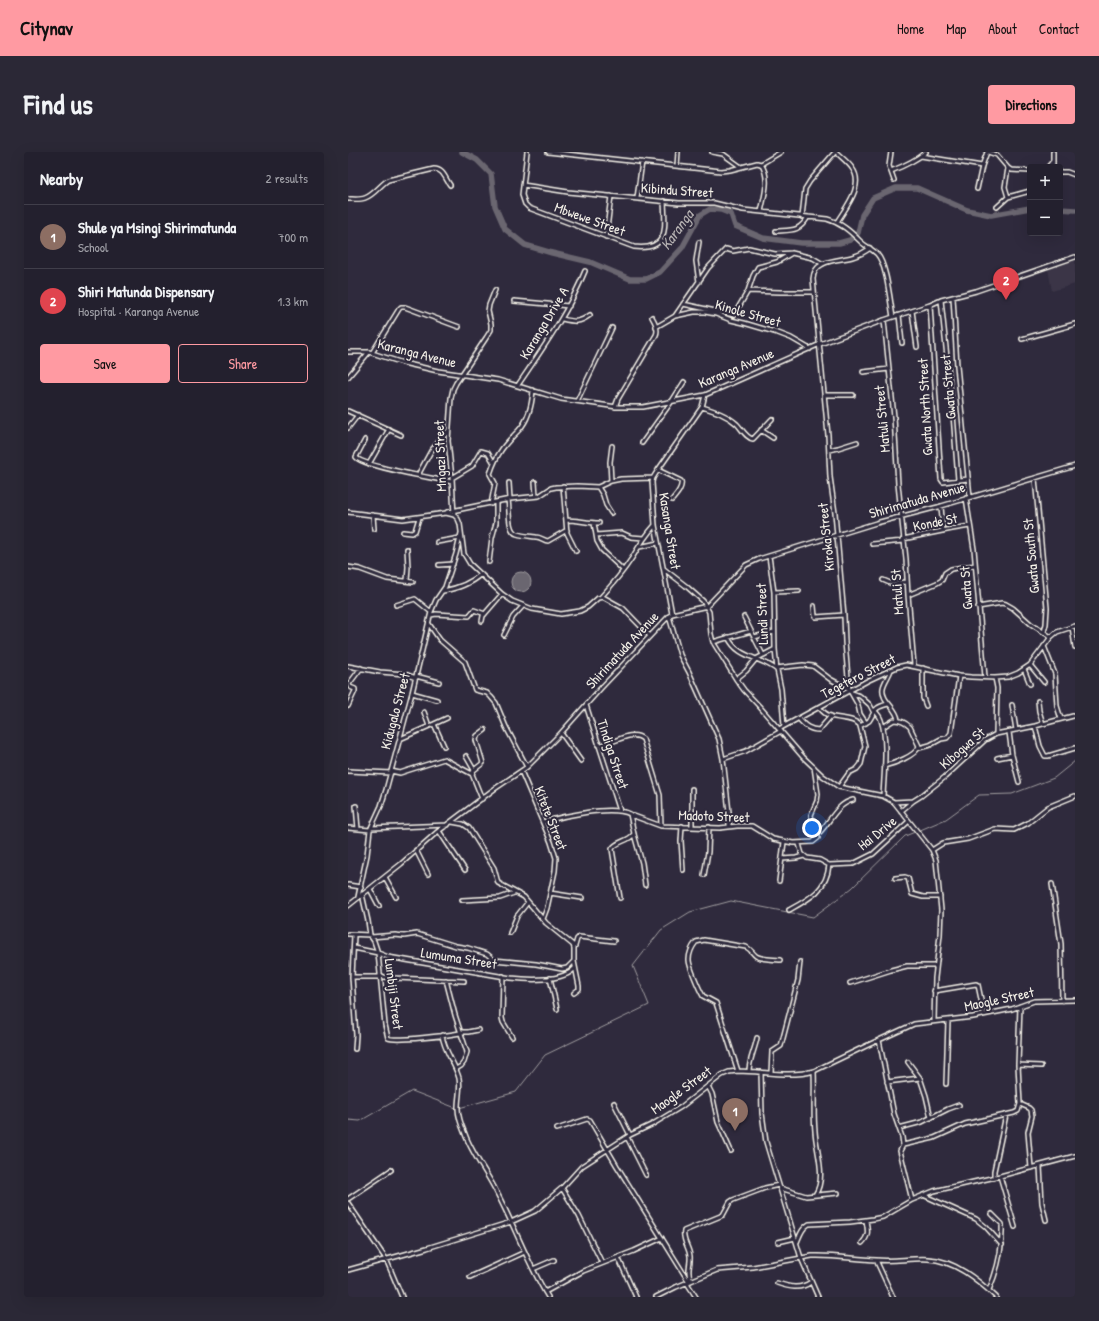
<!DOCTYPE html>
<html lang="en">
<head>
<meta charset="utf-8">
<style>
	:root { --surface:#23202e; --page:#2b2836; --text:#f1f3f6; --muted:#a3a3aa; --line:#403e4a; --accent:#ff9aa2 }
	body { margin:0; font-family:"Patrick Hand",sans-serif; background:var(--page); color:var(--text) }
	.controls { position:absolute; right:12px; top:12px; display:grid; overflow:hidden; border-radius:4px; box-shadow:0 4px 16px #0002 }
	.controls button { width:36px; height:36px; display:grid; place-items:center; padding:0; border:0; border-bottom:1px solid var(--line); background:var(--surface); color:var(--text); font:20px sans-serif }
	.you { position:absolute; left:464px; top:676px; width:14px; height:14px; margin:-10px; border:3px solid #fff; border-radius:50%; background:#1a73e8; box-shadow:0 0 0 6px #1a73e833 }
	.badge { display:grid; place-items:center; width:26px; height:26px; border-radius:50%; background:var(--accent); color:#fff; font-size:13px; font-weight:700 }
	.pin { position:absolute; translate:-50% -33px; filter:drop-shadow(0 1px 2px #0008) }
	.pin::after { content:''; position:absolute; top:21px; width:14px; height:12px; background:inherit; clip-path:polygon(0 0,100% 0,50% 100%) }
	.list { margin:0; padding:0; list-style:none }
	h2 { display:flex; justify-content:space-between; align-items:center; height:52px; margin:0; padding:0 16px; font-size:17px }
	h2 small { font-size:13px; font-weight:400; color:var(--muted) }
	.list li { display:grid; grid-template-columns:26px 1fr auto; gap:12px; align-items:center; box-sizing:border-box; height:64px; padding:0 16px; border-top:1px solid var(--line) }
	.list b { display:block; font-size:15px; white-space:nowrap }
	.list p { margin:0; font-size:13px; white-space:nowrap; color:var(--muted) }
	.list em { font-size:13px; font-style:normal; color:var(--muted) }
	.actions { display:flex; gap:8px; padding:12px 16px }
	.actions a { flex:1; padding:9px 0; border:1px solid var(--accent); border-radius:4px; text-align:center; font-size:14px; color:var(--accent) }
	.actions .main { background:var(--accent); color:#111 }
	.map { position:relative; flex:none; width:727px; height:1145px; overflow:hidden; border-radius:4px }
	header { display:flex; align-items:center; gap:24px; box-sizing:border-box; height:56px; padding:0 20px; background:var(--accent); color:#111 }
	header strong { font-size:19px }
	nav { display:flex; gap:22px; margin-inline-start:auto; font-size:14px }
	.intro { display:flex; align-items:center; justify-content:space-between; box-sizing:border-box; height:96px; padding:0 24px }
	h1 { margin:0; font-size:28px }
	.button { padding:10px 18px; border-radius:4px; background:var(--accent); color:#111; font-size:14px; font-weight:700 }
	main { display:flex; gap:24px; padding:0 24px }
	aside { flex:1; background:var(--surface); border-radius:4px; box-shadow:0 4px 16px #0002 }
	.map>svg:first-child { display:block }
	.built { fill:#3b3647 }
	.water { fill:#6a6670; stroke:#a19ea0 }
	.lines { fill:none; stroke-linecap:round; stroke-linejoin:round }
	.stream { stroke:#a19ea0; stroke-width:1 }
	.river { stroke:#6a6670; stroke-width:5.5 }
	.minor-casing { stroke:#f4f1e8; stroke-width:6 }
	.minor { stroke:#2f2a3d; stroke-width:3 }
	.labels { text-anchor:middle; stroke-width:4; stroke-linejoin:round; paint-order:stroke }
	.street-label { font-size:14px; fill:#f4f1e8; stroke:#2f2a3d }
	.water-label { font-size:15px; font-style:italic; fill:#b6b2b2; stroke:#2f2a3d }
</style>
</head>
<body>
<header>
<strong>Citynav</strong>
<nav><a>Home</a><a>Map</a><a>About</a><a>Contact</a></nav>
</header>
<div class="intro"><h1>Find us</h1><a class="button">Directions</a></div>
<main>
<aside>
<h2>Nearby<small>2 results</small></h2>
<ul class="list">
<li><span class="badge" style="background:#8d6e63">1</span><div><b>Shule ya Msingi Shirimatunda</b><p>School</p></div><em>700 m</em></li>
<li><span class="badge" style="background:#e0444e">2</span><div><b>Shiri Matunda Dispensary</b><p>Hospital · Karanga Avenue</p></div><em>1.3 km</em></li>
</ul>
<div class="actions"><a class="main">Save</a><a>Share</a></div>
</aside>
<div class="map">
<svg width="727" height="1145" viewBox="0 0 727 1145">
	<rect width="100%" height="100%" fill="#2f2a3d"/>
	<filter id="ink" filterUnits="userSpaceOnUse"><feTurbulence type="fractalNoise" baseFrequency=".025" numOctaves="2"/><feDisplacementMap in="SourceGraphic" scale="8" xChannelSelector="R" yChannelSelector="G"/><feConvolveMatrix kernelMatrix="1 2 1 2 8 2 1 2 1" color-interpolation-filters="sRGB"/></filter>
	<g filter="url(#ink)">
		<path class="built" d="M727,107v25l-23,7 -4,-22z"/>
		<path class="water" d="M163 430a10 10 0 1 1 20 0a10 10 0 1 1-20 0Z"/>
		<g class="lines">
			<path class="stream" d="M570,679l28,-12 33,-24 33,-1 42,-16 21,-17
				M111,956l57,-16 29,-37 104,-50 -16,-39 28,-36 29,-18 41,-11 82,16 39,-29 53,-52 10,-4
				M0,968l12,1 52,-30 44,17"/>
			<path class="river" d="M114,0l15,8 14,14 4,32 10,23 20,16 27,8 38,9 40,17h16l14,-7 22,-24 18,-33 10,-6 11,1 10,4 4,12 28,12 38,5h38l11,-3 8,-7 4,-18 11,-17 23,-10h21l50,22 24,5 39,-7
				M712,57l15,1"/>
			<defs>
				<path id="minor" d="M179,0l-5,43 3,9 4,4 8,3 97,36c36,4 31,-20 30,-46
					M200,0l173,19 9,-1 27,-7 4,1c10,14 3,32 0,48
					M364,0l11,2 18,13
					M488,0c5,5 12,10 16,16 13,17 -6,39 -15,54
					M543,0l-2,14 5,14
					M640,0l9,3 11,13 3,2 19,1
					M705,0v15
					M573,4l61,10
					M413,12l20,-12
					M329,14l1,-14
					M700,15l5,-6
					M660,16l-3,19 3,10
					M543,19c13,-5 24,-10 35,-19
					M712,20h7l8,3
					M175,33l45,7 111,11h35l29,7 84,9c14,4 23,12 33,22 5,5 12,8 17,13 10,11 13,47 16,63
					M629,37l5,-23 5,-14
					M289,46l5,-36
					M0,47c5,0 12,1 17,-1 9,-3 15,-13 23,-18l46,-11c9,0 11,9 16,16
					M649,55l11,-10 22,-6
					M454,65l3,-28 5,-8 25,-29
					M428,79c16,-1 23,1 32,-14
					M258,85l5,-41
					M351,130l-3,-21 3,-19
					M400,139l32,1h34
					M605,145l4,69 13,131
					M593,148l12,114 5,66
					M166,149l55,5
					M335,152l51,11 14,-24 5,-15 5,-9 19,-5 15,-9
					M582,153l11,174 2,3 25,-3
					M564,159l5,36
					M551,163l3,28
					M327,164l33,-48 18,-19 7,2 16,-3 26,6 17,-1 21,5 10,6
					M214,167c13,3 17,4 28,-4
					M536,168l10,97 4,67 8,75 2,36 6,70
					M308,175l19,-11 19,-4h11l11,2 15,6 13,3 34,10 13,5 19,11
					M674,187l53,-15
					M0,200h21l34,11 35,8 60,9 63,19 56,8h26l62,-12 115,-51 64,-24 46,-15 11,-5 35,-9 99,-34
					M24,201l27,-44 2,-2h4l54,20
					M515,220l26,-3
					M0,225l21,-25
					M170,233c25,-37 50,-72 67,-114
					M477,243h28
					M229,249l35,-73
					M267,255l3,-8 38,-64c3,-6 -1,-13 -4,-18
					M354,255c13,4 25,8 35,17 5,5 9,14 16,15l19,-20
					M0,259l53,24
					M0,276l10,-13
					M413,278l12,8
					M17,288l-9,17c5,9 81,22 96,25
					M294,291l30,-42 12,-19
					M481,298l9,-2 19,-6
					M21,312l20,-35
					M310,318l23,11c2,7 -5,14 -9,19
					M70,323l13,-24 17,-20
					M104,326l20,-12 9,-15 7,2 6,10
					M687,326l12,130 -1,16 -2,8
					M263,329l-1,-19 2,-16
					M187,330l1,14
					M161,331l1,16
					M215,334l4,47 9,18
					M250,335l5,8 3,10 5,8
					M618,346l8,51 11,128
					M160,348c2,10 -1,31 9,34 7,2 13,2 19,3 5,0 8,4 12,4l19,-11
					M143,352l4,-21 -5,-9c3,-9 7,-18 12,-25 5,-7 11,-13 17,-19 10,-11 13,-25 14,-40
					M593,354l2,25
					M0,360l55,7 43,-6 8,2 4,4 2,5 4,30 6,10 32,30 10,7 20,8 29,5 19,-3 8,-4 10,-9 5,-1 20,11 27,28
					M99,360l63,-13 29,-3 12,-8 5,-1 21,-1 21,1 13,-6 10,-2 32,-1
					M25,363l1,14
					M106,363l-2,-37 -4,-37 3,-43 2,-9 3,-6 30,-45 5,-8v-6l-3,-13 1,-6 6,-15
					M218,368c11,0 22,3 33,3
					M246,371l3,18 5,9 21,20
					M55,380l9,1 3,-2 4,-13
					M248,383l26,-2 9,4 13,1
					M555,387l49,-10 18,-3
					M89,390l23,-4
					M524,392l32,-3
					M291,395l19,-4
					M421,404l5,36 1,57 2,21
					M141,410l3,-24 4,-15v-20
					M91,413l14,-1
					M0,415l12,2 27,10 26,3
					M316,417l22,17 17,15 6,11 2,22 2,8 23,37 8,11 15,16 44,51 20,19 16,11 44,9 11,6 38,48 4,10 5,50 -1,25 -5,43 -1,43
					M535,428l7,3 17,-1
					M59,429l1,-14 -1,-18
					M95,439c15,-3 27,-7 38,-17
					M426,440l25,-1
					M560,443l29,-12 5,-3 3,-7 6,-4 24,-4
					M253,445c11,-12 22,-25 31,-39 7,-12 14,-23 23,-33
					M48,453l19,-6 16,13
					M466,454l1,10 1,1 28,-2
					M630,455l24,-4 4,1 7,4 18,16 20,13
					M324,462l-17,-89 -3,-43 1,-4 5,-8 44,-63 3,-12
					M83,463l5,-1 33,2 5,-6 11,4
					M321,464l11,39 9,17 30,67 4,20 6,53v14
					M396,465l19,38
					M134,469l1,-5 19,-22
					M81,472l11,16 25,22 10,28 12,3 4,4 5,6 10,24 21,40
					M724,475l3,20
					M156,483l9,-18 10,-11
					M380,485c10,22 32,19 49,33l4,19 3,37
					M406,485l20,-5
					M365,490l38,-11
					M696,494l11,28 2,32 4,13
					M682,513l14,17
					M0,514l32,6 25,2 11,4
					M428,516l27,-3 10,1 17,13 19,10
					M575,516v30l3,8
					M676,517l6,15
					M543,518c-2,6 -7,12 -8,18 -2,14 14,19 15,32
					M68,524l23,6
					M647,526l2,10 -1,46
					M388,527l10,-8 10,-12 19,-10
					M64,541l25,7
					M504,541l8,3 10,9 3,6
					M690,549l1,10 4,13
					M238,553l34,106
					M664,553l4,25
					M0,554l7,-15v-2l-5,-2 -1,-3 12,-16
					M472,556c10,15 29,6 40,17
					M526,558c3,3 6,6 7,10 7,20 3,54 2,76
					M76,560l5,14
					M451,567c6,7 11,11 20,11l12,-14
					M518,571l-6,-9 -2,-9 -9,-16 -4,-47 -1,-26 -9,-103 -5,-36 -2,-42 -15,-156c1,-20 25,-18 39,-22 7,-2 12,-4 18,-9
					M86,572l13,-6
					M687,574l5,20 5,10h3l27,-8
					M535,575l3,-2 8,-5c6,0 12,3 16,7l9,19c-3,10 -26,18 -35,20
					M431,577l88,-48 30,-14 9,-2 53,11 12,1 24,1 13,-1 10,-4 12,-8 21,-28 6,-5 18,-6
					M661,580l3,23 7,27
					M213,581l20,28
					M52,587l34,-15 10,22
					M250,593c14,1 32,-17 45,-6l17,56 1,31
					M571,596l11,-3 11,-6 6,-1 4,-5 8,-57
					M118,604l8,14
					M649,606l15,-3
					M375,607l23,-8 35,-20
					M0,619l43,2
					M43,619l9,2 6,-2 38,-12 28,15
					M173,619l30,71 5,16 -1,13 -8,37 -4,11
					M491,635l10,-14 8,-4 4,-5 4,-18 -5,-20 9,-5c7,-11 4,-13 19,-17
					M134,647l-10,-25 2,-4 9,-7 -7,-23 1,-4 8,-6
					M546,650l19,-1 8,-5 24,-19 40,-37 11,-6 39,-8 38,-10
					M8,654l2,23
					M553,659l12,-10
					M283,663l30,11 59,2 17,-2h15l21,13 20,4 20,-1 5,-4c0,-9 -6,-14 -7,-23l6,-14 1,-7 -4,-27
					M104,670l11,2 6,4 25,40 4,15 26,14 22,26 27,22 1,3v13l5,25v3l-5,4
					M195,670c20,-6 68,-17 87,-8l4,20 8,29 3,22
					M334,674l-1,15 2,29
					M344,675v-38
					M0,676l22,2
					M23,676l77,-3
					M91,679l26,39
					M470,682c12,-11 18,-30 35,-34
					M451,692l3,10 5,4 13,2 9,5 24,-1 20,-10 36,-33
					M68,698l12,24
					M584,698l11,-7 25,-4 27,-10 19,1 14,-7 20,-16 27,-11
					M434,707l14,-1 8,-2
					M356,723l4,-23 1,-25
					M37,725l11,20
					M547,726l10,-1 3,1 4,16 11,3h17
					M431,729l5,-39
					M704,732l9,60 1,57
					M0,733l13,2
					M22,737l9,17
					M202,741l32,5
					M14,742l6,27 2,14
					M10,745l9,-42 3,-25 11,-24 5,-16 26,-97 19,-81 5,-12 9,-13 11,-33 5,-21
					M272,746l-8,-49c4,-8 16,-7 22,-15
					M114,748l38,-2 14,-5
					M0,754l53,-42 35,-31 57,-43 34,-23 34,-34 40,-45 68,-72 3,-2 35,-8 39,-41 13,-6 117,-36 62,-16 137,-41
					M441,758c20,-11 38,-20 40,-45
					M162,781l7,-17 11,-14
					M0,782l22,1 4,6 4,12 10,4 123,21c17,2 52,4 64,-10
					M6,783l-2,42 4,58 -1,14
					M23,785l24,-2 9,1 13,-2 39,12 12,2 19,6 7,6 42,4 26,5 5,-1 7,-7
					M227,794l2,-7 2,-2 35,4
					M6,796l24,5 7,72 3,13c7,4 61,-3 72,-5
					M32,823l4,2 11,1 69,3
					M155,824l-1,42 1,4 9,15
					M4,825h28
					M202,826l7,31
					M98,828l9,35 12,37 -3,10 -3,4 -5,3
					M502,831l41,-13 16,-4h29
					M586,839l42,-7 2,1 6,29
					M112,880h8l10,-2
					M94,883c2,16 13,28 17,43 2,10 -1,19 -1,30 0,8 4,19 7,26 7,20 23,40 32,59 18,34 31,71 51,104
					M531,888l15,74 8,23 1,8 -3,6 1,4 11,45
					M560,910l12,16 6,18 5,22
					M670,913l23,1
					M390,919l-22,-68 -13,-7c-4,-7 -14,-30 -14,-36 0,-6 3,-13 7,-18l8,-2 42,7c5,2 6,6 10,9 6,4 18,3 24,4
					M401,919c0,-11 6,-22 8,-33
					M466,919c1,20 -1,40 1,60 1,20 12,46 0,64
					M413,920l1,41 4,29 35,116 17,39
					M423,921l1,-21 9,-6 17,-66 2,-18
					M539,930l33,-4
					M598,932l2,-63
					M360,934l4,8 6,28 13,29
					M266,951l16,32
					M672,952l9,4 2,2 1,6 -4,16 3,36
					M551,976l23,-6 26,-13 11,-4
					M209,977l30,-10 3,1 27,46 72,116
					M279,985l19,38
					M555,993l31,-7 31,-14 49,-11 4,-2 2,-7 -2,-39 2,-59
					M692,1014l2,37 4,17
					M652,1024l15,51
					M646,1026v-7l12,-56
					M214,1036l17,28 23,47
					M432,1036l26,8 32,-3
					M575,1043l53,24 10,8 16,18
					M0,1047l43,-29
					M0,1051l38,56 16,38
					M430,1090l17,-4
					M449,1090c3,-7 5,-14 12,-18l41,-2 23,-3 10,-2 29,-17 22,-9 66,-15 75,-20
					M514,1091c7,-7 6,-13 4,-22
					M270,1105l18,40
					M528,1108l17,37
					M185,1117l21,-9
					M0,1118l79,-22 84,-26 24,-11 27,-23 20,-22 48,-31 23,-11 28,-17 41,-32 7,-3 9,-1c25,0 51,7 76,0l52,-25 48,-22 59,-7 39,-8 22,-8 41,-1
					M122,1125l55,-25
					M343,1129c-5,-9 0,-16 -1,-25 -1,-9 -8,-16 -6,-25l39,-16 7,-13 3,-2 32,-12 14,-3
					M339,1131l9,14
					M429,1131c12,4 23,7 34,-1
					M641,1138c9,-21 14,-42 13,-66l-10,-10
					M197,1140l38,-21 51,-20 28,-13
					M308,1145l20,-10 41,-17 36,-3 59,-11c21,-1 42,3 64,4 17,2 34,-2 52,-1 26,1 50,21 68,38"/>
			</defs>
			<use href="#minor" class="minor-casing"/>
			<use href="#minor" class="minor"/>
		</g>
	</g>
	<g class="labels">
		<g class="street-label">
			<text transform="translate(329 38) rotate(4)" y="5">Kibindu Street</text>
			<text transform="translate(242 67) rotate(20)" y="5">Mbwewe Street</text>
			<text transform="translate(400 161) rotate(16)" y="5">Kinole Street</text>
			<text transform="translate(196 171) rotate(-59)" y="5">Karanga Drive A</text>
			<text transform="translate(69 201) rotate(14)" y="5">Karanga Avenue</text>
			<text transform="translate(388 216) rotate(-23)" y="5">Karanga Avenue</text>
			<text transform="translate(600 235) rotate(-95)" y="5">Gwata Street</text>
			<text transform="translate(577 255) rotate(-93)" y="5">Gwata North Street</text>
			<text transform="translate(534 267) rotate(-95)" y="5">Matuli Street</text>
			<text transform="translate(92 304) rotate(-92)" y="5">Mngazi Street</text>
			<text transform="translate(569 348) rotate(-16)" y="5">Shirimatuda Avenue</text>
			<text transform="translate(587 370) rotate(-11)" y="5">Konde St</text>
			<text transform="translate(322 379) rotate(81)" y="5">Kasanga Street</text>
			<text transform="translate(478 385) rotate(-96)" y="5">Kiroka Street</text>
			<text transform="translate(683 404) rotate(-95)" y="5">Gwata South St</text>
			<text transform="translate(618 436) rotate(-94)" y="5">Gwata St</text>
			<text transform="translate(549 440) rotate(-94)" y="5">Matuli St</text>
			<text transform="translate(414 462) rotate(-92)" y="5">Lundi Street</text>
			<text transform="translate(274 498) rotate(-47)" y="5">Shirimatuda Avenue</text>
			<text transform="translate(510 524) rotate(-27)" y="5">Tegetero Street</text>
			<text transform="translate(47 559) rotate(-75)" y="5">Kidugalo Street</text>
			<text transform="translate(614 596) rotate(-41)" y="5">Kibogwa St</text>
			<text transform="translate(265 602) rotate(72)" y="5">Tindiga Street</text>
			<text transform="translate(366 664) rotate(2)" y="5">Madoto Street</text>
			<text transform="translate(203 666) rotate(69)" y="5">Kitete Street</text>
			<text transform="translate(529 681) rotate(-39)" y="5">Hai Drive</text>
			<text transform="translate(111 806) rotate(9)" y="5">Lumuma Street</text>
			<text transform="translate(46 842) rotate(83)" y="5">Lumbiji Street</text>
			<text transform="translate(651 847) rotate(-12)" y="5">Maogle Street</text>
			<text transform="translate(333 938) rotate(-36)" y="5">Maogle Street</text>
		</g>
		<g class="water-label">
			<text transform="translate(329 78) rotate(-54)" y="5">Karanga</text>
		</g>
	</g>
</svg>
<div class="controls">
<button>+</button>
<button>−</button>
</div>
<div class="you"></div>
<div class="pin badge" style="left:387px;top:979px;background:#8d6e63">1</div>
<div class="pin badge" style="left:658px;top:148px;background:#e0444e">2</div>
</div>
</main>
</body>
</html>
